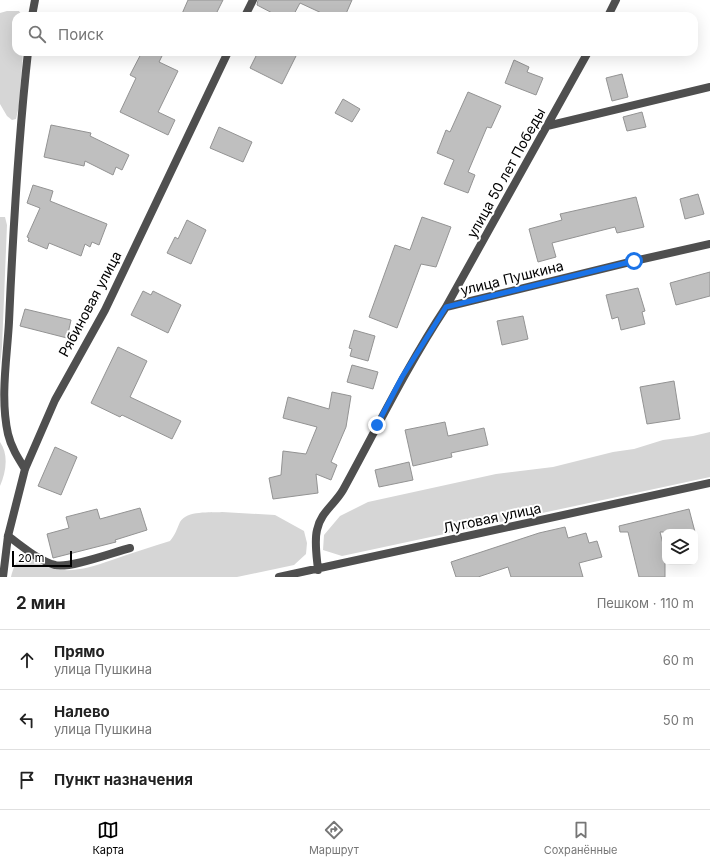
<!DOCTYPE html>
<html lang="ru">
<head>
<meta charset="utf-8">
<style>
	:root { --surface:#fff; --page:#f2f2f2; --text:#222; --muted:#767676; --line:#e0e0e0; --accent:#000 }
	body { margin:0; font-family:Inter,sans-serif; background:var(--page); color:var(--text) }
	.controls { position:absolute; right:12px; bottom:12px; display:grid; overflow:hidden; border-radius:8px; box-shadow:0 4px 16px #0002 }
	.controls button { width:36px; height:36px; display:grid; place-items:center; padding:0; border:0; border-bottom:1px solid var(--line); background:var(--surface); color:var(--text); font:20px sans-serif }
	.scale { position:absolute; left:12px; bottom:10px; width:60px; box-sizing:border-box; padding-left:4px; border:2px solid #000; border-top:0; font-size:11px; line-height:14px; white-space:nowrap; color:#000; -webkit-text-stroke:3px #fff; paint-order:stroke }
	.stop { position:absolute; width:12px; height:12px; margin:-9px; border:3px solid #1a73e8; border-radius:50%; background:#fff }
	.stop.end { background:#1a73e8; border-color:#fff; box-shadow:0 1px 4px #0008 }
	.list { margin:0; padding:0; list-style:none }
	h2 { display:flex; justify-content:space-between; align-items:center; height:52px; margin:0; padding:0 16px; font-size:17px }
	h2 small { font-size:13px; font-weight:400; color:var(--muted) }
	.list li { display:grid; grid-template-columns:26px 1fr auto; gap:12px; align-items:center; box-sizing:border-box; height:60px; padding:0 16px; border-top:1px solid var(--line) }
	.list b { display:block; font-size:15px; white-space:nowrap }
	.list p { margin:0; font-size:13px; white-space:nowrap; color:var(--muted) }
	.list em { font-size:13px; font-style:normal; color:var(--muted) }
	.icon { flex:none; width:22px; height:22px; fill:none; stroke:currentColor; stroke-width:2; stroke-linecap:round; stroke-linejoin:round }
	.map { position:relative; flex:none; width:710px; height:577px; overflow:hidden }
	.search { position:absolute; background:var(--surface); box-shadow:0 4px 16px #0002; left:12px; right:12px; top:12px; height:44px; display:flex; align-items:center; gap:10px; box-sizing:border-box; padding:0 14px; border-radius:12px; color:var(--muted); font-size:15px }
	.sheet { height:232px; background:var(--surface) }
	nav { display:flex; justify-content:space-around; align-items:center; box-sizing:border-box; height:56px; border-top:1px solid var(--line); background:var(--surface); font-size:11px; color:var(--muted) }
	nav a { display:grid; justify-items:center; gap:2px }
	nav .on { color:var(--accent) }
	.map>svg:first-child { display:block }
	.green { fill:#d6d6d6 }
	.building { fill:#bfbfbf; stroke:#939393 }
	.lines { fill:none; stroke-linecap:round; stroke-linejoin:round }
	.lane { stroke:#4f4f4f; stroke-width:8 }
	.street { stroke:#4f4f4f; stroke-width:8 }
	.route { stroke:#1a73e8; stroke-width:5 }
	.labels { text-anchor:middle; stroke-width:4; stroke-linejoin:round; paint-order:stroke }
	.street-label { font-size:14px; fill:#000; stroke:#fff }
</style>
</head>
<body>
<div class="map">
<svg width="710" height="577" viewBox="0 0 710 577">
	<rect width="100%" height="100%" fill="#fff"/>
	<path class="green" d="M7,11h12l3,5h-6v36h7l-4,54 -3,13 -4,1 -5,-4 -7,-12v-91z
		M0,217h5l2,8 -5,122 -2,18z
		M710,432v45l-368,79 -19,-6 1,-15 16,-19 28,-14 128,-28 57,-7 60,-15 21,-3 29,-9 30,-4z
		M0,442c9,13 6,30 0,44z
		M222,512l53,3 29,16 3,12 -1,11 -12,11 -57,12h-226c3,-11 5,-19 18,-20 28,20 52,14 83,3 19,-7 39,-13 58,-19 5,-6 7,-12 10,-19 7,-12 30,-9 42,-10z"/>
	<path class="building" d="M188,0h35l-8,16h-34z
		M258,0h94l-7,16h-17l-28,-13 -7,13h-15l-21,-11z
		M142,52h22l-5,10 19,9 -20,41 17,8 -7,15 -48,-23 16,-34 -6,-3z
		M258,52h40l-16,32 -32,-16z
		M514,60l15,7 -2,5 16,6 -7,17 -31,-12z
		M622,74l6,23 -16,4 -6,-23z
		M468,92l33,14 -10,22 -4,-1 -19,45 7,3 -7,18 -24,-9 10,-24 -17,-7 9,-23 4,2z
		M343,99l17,10 -8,13 -17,-9z
		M642,112l4,15 -19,4 -4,-14z
		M51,125l40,8 -1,3 39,19 -7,15 -6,-3 -3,8 -28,-14 -1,5 -40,-9z
		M219,127l33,15 -9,20 -33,-14z
		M33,185l20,6 -3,10 57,23 -8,21 -7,-3 -2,5 -5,-3 -4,12 -32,-13 -2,6 -19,-8 1,-3 -2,-1 13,-29 -13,-5z
		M698,194l6,20 -19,5 -5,-20z
		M636,197l8,30 -27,6 -2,-6 -63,16 4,14 -18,5 -9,-33 33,-9 -2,-6z
		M422,217l29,10 -15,40 -15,-3 -24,64 -28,-11 26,-72 15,5z
		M187,220l19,10 -15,34 -24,-11 8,-16 3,2z
		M710,272v24l-34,9 -6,-22z
		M638,288l7,23 -3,1 3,12 -24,6 -3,-13 -6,2 -6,-24z
		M143,291l8,4 2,-4 28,14 -13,28 -37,-18z
		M25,309l46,11 -4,18 -47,-12z
		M523,316l5,23 -26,6 -5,-24z
		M354,330l21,6 -7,25 -18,-5 2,-7 -3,-1z
		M118,347l29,14 -17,36 51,24 -9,18 -50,-24 -2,2 -29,-14z
		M352,365l26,7 -5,17 -26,-7z
		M674,381l6,38 -33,5 -7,-37z
		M332,392l19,4 -5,31 -15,35 6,3 -6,15 -15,-6 2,19 -45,6 -4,-21 12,-3 2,-24 23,3 11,-27 -34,-9 5,-21 41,12z
		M445,422l3,14 36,-8 4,17 -37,8 1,4 -39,9 -8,-36z
		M55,447l22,10 -16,38 -23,-9z
		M409,462l4,18 -34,7 -4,-17z
		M140,508l7,22 -32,10 1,2 -63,16 -6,-24 22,-6 -3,-11 31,-8 3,10z
		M689,509l6,23h-35l5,20v25h-26l-11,-45h-8l-1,-6z
		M565,527l3,11 18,-5 3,10 8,-2 5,16 -23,6 4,14h-72l-3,-10 -30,10h-22l-5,-15 88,-29z"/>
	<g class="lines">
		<path class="lane" d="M8,536c14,10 31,25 47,29 14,4 59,-13 75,-17"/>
		<path class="street" d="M32,16l3,-16
			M245,16l8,-16
			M608,16l8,-16
			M547,126l163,-39
			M446,307l142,-255
			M25,469c-7,-11 -14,-22 -17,-35 -8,-36 -1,-76 1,-112 4,-91 9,-180 19,-270
			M318,570c-1,-12 -4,-28 -1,-40 3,-17 18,-26 26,-40 34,-62 64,-124 103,-183l188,-46 76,-17
			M3,577l5,-41 17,-67 30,-69 50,-90 123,-258
			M279,577l431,-94"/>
	</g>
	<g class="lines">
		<path class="route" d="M377,425l25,-48 44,-70 188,-46"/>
	</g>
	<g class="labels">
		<g class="street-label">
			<text transform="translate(506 173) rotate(-61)" y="5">улица 50 лет Победы</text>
			<text transform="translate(512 278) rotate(-14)" y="5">улица Пушкина</text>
			<text transform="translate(90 304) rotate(-62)" y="5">Рябиновая улица</text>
			<text transform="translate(492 518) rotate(-12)" y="5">Луговая улица</text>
		</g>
	</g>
</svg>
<div class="controls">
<button><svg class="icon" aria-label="layers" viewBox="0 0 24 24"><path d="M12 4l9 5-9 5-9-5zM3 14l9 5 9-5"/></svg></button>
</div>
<div class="scale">20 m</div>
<div class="stop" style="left:634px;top:261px"></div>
<div class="stop end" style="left:377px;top:425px"></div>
<div class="search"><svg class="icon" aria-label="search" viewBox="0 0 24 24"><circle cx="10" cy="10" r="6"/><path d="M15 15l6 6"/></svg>Поиск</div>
</div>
<section class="sheet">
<h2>2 мин<small>Пешком · 110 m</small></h2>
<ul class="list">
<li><svg class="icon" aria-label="ahead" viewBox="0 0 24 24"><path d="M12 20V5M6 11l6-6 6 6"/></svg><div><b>Прямо</b><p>улица Пушкина</p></div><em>60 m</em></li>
<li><svg class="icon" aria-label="left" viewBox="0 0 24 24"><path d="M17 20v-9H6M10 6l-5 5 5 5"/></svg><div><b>Налево</b><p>улица Пушкина</p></div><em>50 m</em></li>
<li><svg class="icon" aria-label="arrive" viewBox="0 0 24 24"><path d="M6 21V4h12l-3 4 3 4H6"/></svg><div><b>Пункт назначения</b></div></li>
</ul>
</section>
<nav>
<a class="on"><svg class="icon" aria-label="map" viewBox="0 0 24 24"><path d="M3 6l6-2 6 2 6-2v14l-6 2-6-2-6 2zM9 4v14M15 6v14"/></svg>Карта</a>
<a><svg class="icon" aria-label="directions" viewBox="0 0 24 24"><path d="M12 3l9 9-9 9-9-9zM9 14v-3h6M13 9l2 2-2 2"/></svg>Маршрут</a>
<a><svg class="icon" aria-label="saved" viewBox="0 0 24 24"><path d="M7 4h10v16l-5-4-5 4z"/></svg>Сохранённые</a>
</nav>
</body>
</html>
